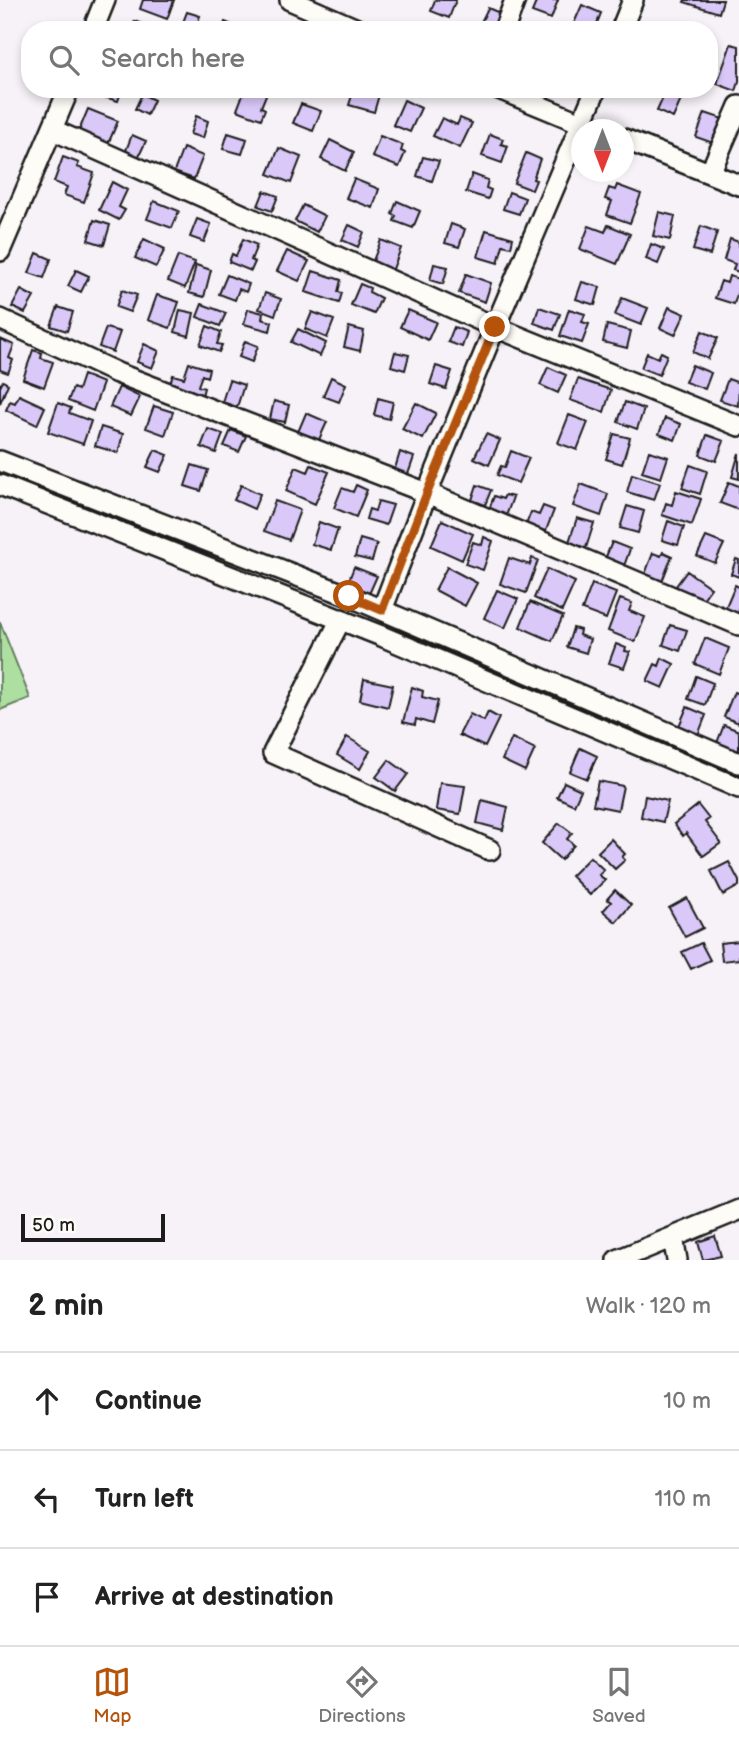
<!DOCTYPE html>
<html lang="en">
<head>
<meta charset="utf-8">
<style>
	:root { --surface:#fff; --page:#f6f6f6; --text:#222; --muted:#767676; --line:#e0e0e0; --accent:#b45309 }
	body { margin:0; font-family:"Balsamiq Sans",sans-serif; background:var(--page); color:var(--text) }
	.compass { position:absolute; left:571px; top:119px; width:63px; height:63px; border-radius:50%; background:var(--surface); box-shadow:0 4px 10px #0003; rotate:180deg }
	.scale { position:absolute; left:21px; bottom:18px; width:144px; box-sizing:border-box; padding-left:7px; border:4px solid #1c1c1c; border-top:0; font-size:19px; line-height:24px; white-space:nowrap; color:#1c1c1c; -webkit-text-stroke:5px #fdfcf7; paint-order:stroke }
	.stop { position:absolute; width:21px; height:21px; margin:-16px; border:5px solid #b45309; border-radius:50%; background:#fff }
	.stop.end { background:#b45309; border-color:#fff; box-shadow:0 2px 7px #0008 }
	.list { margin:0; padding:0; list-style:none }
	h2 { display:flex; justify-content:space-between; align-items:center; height:91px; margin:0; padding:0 28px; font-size:30px }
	h2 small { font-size:23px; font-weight:400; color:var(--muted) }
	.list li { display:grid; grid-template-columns:46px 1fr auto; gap:21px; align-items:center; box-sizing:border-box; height:98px; padding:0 28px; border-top:2px solid var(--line) }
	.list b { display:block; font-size:26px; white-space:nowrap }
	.list em { font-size:23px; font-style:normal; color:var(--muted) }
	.icon { flex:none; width:38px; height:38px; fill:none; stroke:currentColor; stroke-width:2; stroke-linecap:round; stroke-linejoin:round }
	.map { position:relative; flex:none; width:739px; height:1260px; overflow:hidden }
	.search { position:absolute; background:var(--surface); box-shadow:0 4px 10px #0003; left:21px; right:21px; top:21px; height:77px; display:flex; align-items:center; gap:18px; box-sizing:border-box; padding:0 24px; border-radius:28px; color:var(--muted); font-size:26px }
	.sheet { height:385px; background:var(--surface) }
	nav { display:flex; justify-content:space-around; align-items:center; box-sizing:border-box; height:98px; border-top:2px solid var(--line); background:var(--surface); font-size:19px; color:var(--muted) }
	nav a { display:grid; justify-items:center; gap:4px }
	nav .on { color:var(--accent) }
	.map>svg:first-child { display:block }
	.green { fill:#addfa0; stroke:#647e5e; stroke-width:2 }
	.building { fill:#dac8f9; stroke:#1c1c1c; stroke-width:2 }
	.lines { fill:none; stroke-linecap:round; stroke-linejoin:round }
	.minor-casing { stroke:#1c1c1c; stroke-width:24 }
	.minor { stroke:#fdfcf7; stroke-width:19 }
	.route { stroke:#b45309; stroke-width:9 }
</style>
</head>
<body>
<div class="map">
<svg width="739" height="1260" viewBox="0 0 739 1260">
	<rect width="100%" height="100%" fill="#f6f2f7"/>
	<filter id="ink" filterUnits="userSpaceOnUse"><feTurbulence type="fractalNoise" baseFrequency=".0143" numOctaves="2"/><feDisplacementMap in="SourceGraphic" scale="14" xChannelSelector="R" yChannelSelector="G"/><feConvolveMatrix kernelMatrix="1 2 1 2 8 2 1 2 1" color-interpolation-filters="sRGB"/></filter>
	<g filter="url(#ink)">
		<path class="green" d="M0,622l30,76 -30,12z"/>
		<path class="building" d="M143,0h31l-7,19 -27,-10z
			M435,0h21l-7,18 -18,-7z
			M537,0h21l-7,19 -19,-7z
			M685,0h38l-4,13 -35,-11z
			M582,5l19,8 -5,13 3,2 -1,2h-27z
			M488,8l14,6 -8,16h-12l-4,-2z
			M187,12l13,4 -5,14h-15z
			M135,21l17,7 -1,2h-20z
			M225,22l19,8h-22z
			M731,44l8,2v36l-3,9 -19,-7z
			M107,89h15l-4,12 -14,-4z
			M245,89l23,1 -7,17 4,2 -4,10 -24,-9z
			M354,89h15l-1,3 11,3 -5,17 -25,-7z
			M665,93l16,7 -8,18 -16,-7z
			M142,94l12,6 -7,15 -12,-6z
			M404,100l17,8 -11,24 -17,-7z
			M301,104l20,7 -8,20 -20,-8z
			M88,109l30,12 -10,23 -30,-11z
			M705,113l18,6 -10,24 -17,-6z
			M196,116l12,5 -5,17 -13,-4z
			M442,118l15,7 3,-7 12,5 -12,25 -27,-12z
			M228,133l19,6 -5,15 -19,-5z
			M490,134l13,5 -2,5 7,2 -6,17 -20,-7z
			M132,135l14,6 -8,17 -13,-5z
			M380,136l23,9 -2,6 4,2 -6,14 -27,-10z
			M330,140l24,12 -9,19 -24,-12z
			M183,148l20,8 -9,23 -20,-7z
			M279,148l22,9 -10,26 -23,-9z
			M526,153l14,6 -7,20 3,1 -4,10 -18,-7z
			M63,157l16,6 -2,4 17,6 -10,29 -20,-7 3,-8 -13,-5z
			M423,157l16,4 -7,20 -15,-5z
			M472,174l16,6 -2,8 5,2 -3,9 -22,-7z
			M354,179l25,10 -6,19 -27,-10z
			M112,182l15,8 -8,17 6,3 -6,10 -20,-10z
			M617,185l24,9 -11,29 -23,-8 5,-14 -7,-2 4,-11 6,2z
			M264,191l14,5 -6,15 -14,-5z
			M509,192l16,6 -6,16 -16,-5z
			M154,201l25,10 -7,17 -25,-9z
			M397,201l23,10 -7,17 -19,-7 2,-5 -4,-2z
			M303,205l22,11 -8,16 -22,-11z
			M659,212l16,4 -5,24 -17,-4z
			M197,219l14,5 -7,18 -14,-5z
			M94,220l16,5 -6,20 -16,-5z
			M451,224l14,5 -6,18 -14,-4z
			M349,225l15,7 -6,15 -16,-7z
			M608,225l22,9 -13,30 -37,-15 9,-23 16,6z
			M701,226l16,6 -7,23 -17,-5z
			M486,230l27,8 -2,9 -8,-2 -5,18 -20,-6z
			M144,239l21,10 -9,18 -21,-9z
			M243,239l14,6 -6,15 4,2 -4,9 -22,-9 3,-8 4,2z
			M730,239l9,3v30l-6,-2 2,-6 -11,-4z
			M381,240l20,8 -10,26 -20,-8z
			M651,244l13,5 -6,15 -12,-5z
			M287,251l22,10 -10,20 -22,-10z
			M37,253l14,6 -7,19 -15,-5z
			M178,256l17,6 -10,26 -17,-7z
			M434,264l14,3 -5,17 -13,-4z
			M196,265l15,5 -7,27 -15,-4z
			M76,270l13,6 -8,16 -13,-6z
			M313,271l28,9 -3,12 4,1 -3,10 -33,-11z
			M466,274l25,9 -6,19 -26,-9z
			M227,275l22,9 -3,8 -7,-3 -4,11 -16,-6z
			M729,276l10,3v9l-5,16 -19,-6 6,-17 6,2z
			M582,282l18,5 -5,18 -19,-6z
			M360,284l10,4 -1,4 12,6 -7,16 -23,-9z
			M21,290l13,7 -9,16 -13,-6z
			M122,290l15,5 -7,17 -14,-5z
			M265,293l16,6 -6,16 -16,-6z
			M157,295l22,7 -9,26 -22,-8z
			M622,298l26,10 -7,17 -26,-10z
			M202,304l24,9 -6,13 -23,-9z
			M58,307l15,5 -6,19 -16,-5z
			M539,307l21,7 -6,16 -20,-7z
			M669,307l16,7 -10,21 -15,-7z
			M248,309l15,4 -1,6 10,3 -2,9 -26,-7z
			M569,309l16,5 -3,8 7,2 -7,19 -22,-7z
			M180,310l14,3 -5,23 -14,-4z
			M408,310l28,12 -8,18 -28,-13z
			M312,312l22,8 -7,18 -22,-9z
			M607,325l24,6 -4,17 -24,-6z
			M207,326l14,6 -4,12 5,1 -3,7 -19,-7z
			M349,327l15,4 -4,20 -16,-4z
			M454,327l13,5 -5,15 -14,-5z
			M106,328l14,4 -7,20 -14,-5z
			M298,329l28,14 -6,13 -29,-14z
			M702,331l16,7 -10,21 -15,-7z
			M0,339l14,6 -5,13 4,2 -5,13 -8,-3z
			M245,341l13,5 -6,16 -13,-5z
			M144,344l15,7 -7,17 -15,-6z
			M33,350l9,3 -1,5 12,4 -9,25 -21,-8z
			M395,352l14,3 -4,15 -14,-4z
			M661,352l6,3 -8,20 -18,-7 6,-15 11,5z
			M189,363l20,6 -2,8 -5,-2 -4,11 6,2 -3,11 -33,-10 5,-14 11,3z
			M692,365l19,8 -6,16 -20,-7z
			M436,366l16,5 -6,18 -16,-5z
			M548,367l18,8 -8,18 -18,-8z
			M83,375l20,8 -10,28 -25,-10 5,-13 5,2z
			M331,377l15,7 -7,18 -16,-6z
			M578,379l33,11 -7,22 -34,-12z
			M728,379l11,4 -1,23 -18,-6z
			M229,380l15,5 -7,22 -15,-5z
			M3,381l5,3 -8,19v-19l1,1z
			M119,387l21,10 -9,19 -21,-9z
			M19,395l26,12 -8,18 -31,-15 4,-9 5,2z
			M378,398l15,4 -4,17 -15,-4z
			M274,401l15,4 -4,17 -15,-3z
			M625,402l19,7 -7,20 -19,-7z
			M58,403l13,5 -2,5 22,8 -8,23 -35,-12z
			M416,403l20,10 -13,26 -21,-10z
			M154,406l19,6 -8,23 -19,-7z
			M306,413l21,9 -9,20 -20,-10z
			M569,415l19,7 -11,28 -19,-7z
			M665,418l16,6 -6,16 -16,-6z
			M101,427l22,7 -5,19 -23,-7z
			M208,429l15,5 -7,19 -15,-6z
			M231,430l15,6 -7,16 -15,-6z
			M486,434l14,6 -11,25 -15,-7z
			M614,434l16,4 -8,26 -16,-5z
			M707,435l17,6 -8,20 -16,-6z
			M155,450l13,5 -8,17 -13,-5z
			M511,451l18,7 -11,25 -21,-8 4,-9 4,1z
			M649,451l19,6 -7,21 -19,-6z
			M400,452l14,5 -7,20 -13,-5z
			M739,453v26l-7,-2z
			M192,465l16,5 -7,21 -16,-5z
			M311,465l18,7 -14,32 -29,-13 10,-24 12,5z
			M690,465l17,6 -7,23 -18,-6z
			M632,474l28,9 -6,17 -27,-8z
			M729,482l10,4v24l-19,-7z
			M581,484l27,10 -7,22 -28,-10z
			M241,485l19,9 -6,15 -20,-9z
			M356,485l11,5 -11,27 -22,-9 8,-20 11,4z
			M477,485l14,5 -6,15 -13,-5z
			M676,491l25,8 -9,26 -30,-10 4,-12 6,2z
			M505,495l8,2 -7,19 -17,-6 5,-14 9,3z
			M275,501l25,9 -11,30 -25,-9z
			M378,501l15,4 -7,20 -20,-6 3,-10 6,2z
			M543,506l11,4 -9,23 -19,-8 5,-13 8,3z
			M627,506l17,5 -6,22 -18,-5z
			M577,518l17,5 -9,28 -17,-6z
			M442,520l31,14 -11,26 -31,-14z
			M668,521l16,6 -6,18 -16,-5z
			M319,522l19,7 -7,21 -19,-6z
			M484,537l9,4 -10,29 -18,-6 8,-22 9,3z
			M706,537l18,7 -9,19 -18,-7z
			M360,539l17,5 -5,17 -17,-4z
			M612,542l18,7 -6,17 -19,-7z
			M663,552l9,4 -11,28 -17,-7 9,-24 8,3z
			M509,558l21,7 2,-7 6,2 -12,33 -26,-9z
			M736,559l3,1v17l-8,-3z
			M354,567l23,9 -8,18 -22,-9z
			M447,567l30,16 -12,23 -30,-16z
			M547,569l28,13 -13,29 -28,-13z
			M687,571l24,17 -11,15 -24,-17z
			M592,584l24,9 -10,26 -24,-9z
			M735,585l4,2v28l-14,-6z
			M497,590l21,9 -13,29 -21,-10z
			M620,599l12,4 -3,8 16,6 -10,25 -27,-11z
			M530,602l33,14 -11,25 -32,-14z
			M670,625l17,5 -7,21 -17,-6z
			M573,628l7,2 -1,5 11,4 -4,14 -19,-6z
			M705,638l24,10 -10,26 -24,-10z
			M616,644l10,4 -1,3 5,1 -6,16 -15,-5z
			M662,658l12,6 -11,24 -16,-7 8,-17 4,2z
			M696,676l17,7 -8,22 -17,-6z
			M364,679l29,6 -5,22 -28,-7z
			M412,687l11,4 -1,6 16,4 -6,23 -16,-5 -1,6 -12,-3z
			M734,692l5,2v29l-15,-6z
			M687,707l19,8 -8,20 -19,-9z
			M488,712l11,6 -14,29 -26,-12 11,-21 14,7z
			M724,725l15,6v20l-22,-8z
			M347,737l23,14 -10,18 -23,-14z
			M512,738l23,11 -10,22 -23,-11z
			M580,748l17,8 -10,23 -17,-7z
			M389,760l19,14 -13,17 -19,-14z
			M598,781l25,5 -5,24 -25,-5z
			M564,782l17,8 -7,15 -17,-8z
			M440,783l25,3 -5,28 -24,-4z
			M645,796l23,5 -5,21 -22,-5z
			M482,800l26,7 -5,23 -26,-7z
			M698,805l11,14 -4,3 16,21 -18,13 -17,-23 -3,3 -9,-12z
			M559,823l13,10 -5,6 7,6 -13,15 -19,-17z
			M611,839l14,15 -3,3 3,3 -10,9 -17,-17z
			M590,857l14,13 -5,5 6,5 -15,15 -19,-19z
			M729,862l10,19v5l-16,9 -12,-24z
			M615,890l16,15 -15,17 -13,-11 8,-9 -4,-3z
			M687,898l16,30 -18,9 -16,-29z
			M739,941v18l-17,2 -2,-18z
			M701,943l9,17 -19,9 -9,-17z
			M715,1236l6,20 -18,4 -5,-18z"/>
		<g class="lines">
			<defs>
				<path id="minor" d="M290,0l69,30
					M93,30l12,-30
					M504,30l11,-30
					M621,30l12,-30
					M499,89l99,41
					M53,130l442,197 244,99
					M624,139l115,46
					M710,173l29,-67
					M0,251l69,-162
					M0,319l117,54 310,120 312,132
					M0,461l349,135 390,167
					M0,485l379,150 360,153
					M382,610l45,-117 68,-166 101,-238
					M341,619l-68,134 217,97
					M673,1237l4,23
					M617,1260l122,-50"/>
			</defs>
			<use href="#minor" class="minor-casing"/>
			<use href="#minor" class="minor"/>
		</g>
	</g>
	<g class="lines" filter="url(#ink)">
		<path class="route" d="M349,596l33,14 45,-117 68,-166"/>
	</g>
</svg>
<svg class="compass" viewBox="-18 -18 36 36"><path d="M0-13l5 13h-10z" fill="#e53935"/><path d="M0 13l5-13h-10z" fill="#767676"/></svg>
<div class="scale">50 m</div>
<div class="stop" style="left:349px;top:596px"></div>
<div class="stop end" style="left:495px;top:327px"></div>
<div class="search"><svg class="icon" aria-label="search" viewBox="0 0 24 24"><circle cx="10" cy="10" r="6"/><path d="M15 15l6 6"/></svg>Search here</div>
</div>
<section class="sheet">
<h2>2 min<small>Walk · 120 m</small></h2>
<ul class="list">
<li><svg class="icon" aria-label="ahead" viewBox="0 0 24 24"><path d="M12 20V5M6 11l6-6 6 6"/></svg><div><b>Continue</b></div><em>10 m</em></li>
<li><svg class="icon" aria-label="left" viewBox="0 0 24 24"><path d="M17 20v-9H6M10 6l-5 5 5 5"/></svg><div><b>Turn left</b></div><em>110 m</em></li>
<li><svg class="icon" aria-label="arrive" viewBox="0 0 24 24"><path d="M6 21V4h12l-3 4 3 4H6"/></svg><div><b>Arrive at destination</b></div></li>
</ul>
</section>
<nav>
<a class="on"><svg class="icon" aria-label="map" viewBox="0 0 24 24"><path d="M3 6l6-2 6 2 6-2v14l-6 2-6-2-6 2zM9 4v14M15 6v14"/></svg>Map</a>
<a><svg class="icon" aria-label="directions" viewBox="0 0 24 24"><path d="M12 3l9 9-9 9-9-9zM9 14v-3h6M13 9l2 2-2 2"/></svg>Directions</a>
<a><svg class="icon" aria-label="saved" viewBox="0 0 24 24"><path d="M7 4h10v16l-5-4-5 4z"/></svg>Saved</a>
</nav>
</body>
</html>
